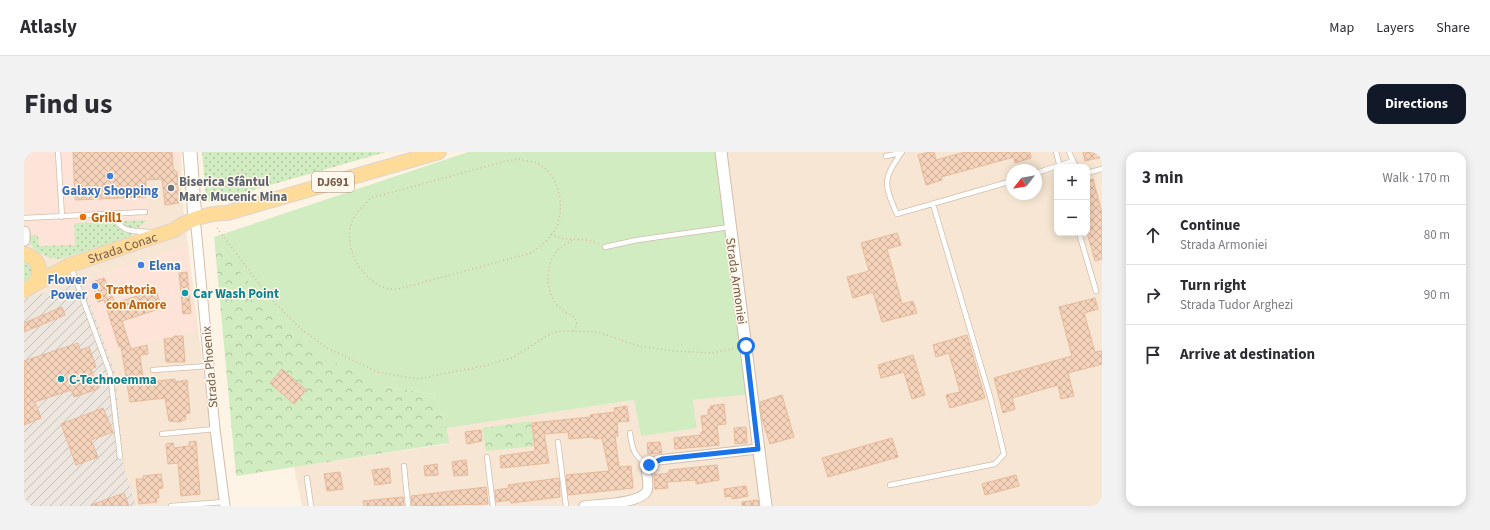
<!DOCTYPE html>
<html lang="en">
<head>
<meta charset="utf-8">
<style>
	:root { --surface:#fff; --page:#f2f2f3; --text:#2b2b33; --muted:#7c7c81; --line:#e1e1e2; --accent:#111827 }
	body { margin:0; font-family:"Source Sans 3",sans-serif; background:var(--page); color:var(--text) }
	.controls { position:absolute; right:12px; top:12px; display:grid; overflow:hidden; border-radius:8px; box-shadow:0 2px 10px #0003 }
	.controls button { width:36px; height:36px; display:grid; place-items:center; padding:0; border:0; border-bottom:1px solid var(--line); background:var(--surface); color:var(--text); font:20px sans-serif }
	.compass { position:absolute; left:982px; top:12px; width:36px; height:36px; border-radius:50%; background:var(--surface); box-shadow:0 2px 10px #0003; rotate:239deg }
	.stop { position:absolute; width:12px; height:12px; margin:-9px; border:3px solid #1a73e8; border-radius:50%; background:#fff }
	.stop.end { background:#1a73e8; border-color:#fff; box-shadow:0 1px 4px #0008 }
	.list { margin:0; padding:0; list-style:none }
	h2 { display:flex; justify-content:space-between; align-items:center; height:52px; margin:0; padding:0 16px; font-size:17px }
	h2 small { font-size:13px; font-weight:400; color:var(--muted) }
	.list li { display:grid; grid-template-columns:26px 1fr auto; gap:12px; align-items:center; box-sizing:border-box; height:60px; padding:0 16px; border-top:1px solid var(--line) }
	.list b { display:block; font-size:15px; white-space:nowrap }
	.list p { margin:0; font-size:13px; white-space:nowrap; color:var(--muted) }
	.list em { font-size:13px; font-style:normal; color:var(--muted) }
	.icon { flex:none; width:22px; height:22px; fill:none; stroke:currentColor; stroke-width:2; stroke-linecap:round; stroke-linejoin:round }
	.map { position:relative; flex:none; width:1078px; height:354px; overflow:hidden; border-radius:12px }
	header { display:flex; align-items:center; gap:24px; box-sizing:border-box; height:56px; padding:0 20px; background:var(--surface); border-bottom:1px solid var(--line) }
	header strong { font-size:19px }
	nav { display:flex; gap:22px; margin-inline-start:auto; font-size:14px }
	.intro { display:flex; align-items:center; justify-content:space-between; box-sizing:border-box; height:96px; padding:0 24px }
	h1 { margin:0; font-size:28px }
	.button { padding:10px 18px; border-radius:12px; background:var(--accent); color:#fff; font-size:14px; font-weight:700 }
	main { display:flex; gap:24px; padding:0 24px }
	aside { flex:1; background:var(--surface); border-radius:12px; box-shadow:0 2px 10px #0003 }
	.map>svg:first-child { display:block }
	.residential { fill:#f6e6d3; fill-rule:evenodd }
	.commercial { fill:#fee4d8 }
	.industrial { fill:url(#industrial-furrows) }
	.grass { fill:url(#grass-dots) }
	.forest { fill:url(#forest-crowns) }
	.pitch { fill:#d2ecc2 }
	.building { fill:url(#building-cross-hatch); stroke:#e8b99a }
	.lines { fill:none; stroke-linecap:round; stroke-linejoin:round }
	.service-casing { stroke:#d2beac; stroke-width:6 }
	.minor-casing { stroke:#d2beac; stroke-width:11 }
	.tertiary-casing { stroke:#d2beac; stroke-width:13 }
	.secondary-casing { stroke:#d5beaa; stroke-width:15 }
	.primary-casing { stroke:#dcd4cf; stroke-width:16 }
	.path { stroke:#dab69d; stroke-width:1.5; stroke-dasharray:1 3; stroke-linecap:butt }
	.service { stroke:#fff; stroke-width:4.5 }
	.minor { stroke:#fff; stroke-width:9 }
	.tertiary { stroke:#fff; stroke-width:11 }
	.secondary { stroke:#fff; stroke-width:13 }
	.primary { stroke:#ffdb9a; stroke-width:14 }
	.route { stroke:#1a73e8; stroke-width:5 }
	.shop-dot { fill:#3f7fe0; stroke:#fff8ec; stroke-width:1.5 }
	.worship-dot { fill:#6b7280; stroke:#fff8ec; stroke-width:1.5 }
	.food-dot { fill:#e8710a; stroke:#fff8ec; stroke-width:1.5 }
	.culture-dot { fill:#0f9aa8; stroke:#fff8ec; stroke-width:1.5 }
	.labels { text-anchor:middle; stroke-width:3; stroke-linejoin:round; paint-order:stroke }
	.shield { fill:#fff8ec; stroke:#a08979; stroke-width:1 }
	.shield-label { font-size:12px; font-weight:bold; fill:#785a48 }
	.worship-label { font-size:13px; font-weight:bold; fill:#5b616d; stroke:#fff8ec; text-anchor:start }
	.shop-label { font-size:13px; font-weight:bold; fill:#366cbe; stroke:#fff8ec }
	.food-label { font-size:13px; font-weight:bold; fill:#c56008; stroke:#fff8ec; text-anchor:start }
	.street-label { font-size:13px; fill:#785a48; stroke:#fff8ec }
	.culture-label { font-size:13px; font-weight:bold; fill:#0d838f; stroke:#fff8ec; text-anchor:start }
</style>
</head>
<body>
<header>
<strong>Atlasly</strong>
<nav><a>Map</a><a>Layers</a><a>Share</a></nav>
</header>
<div class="intro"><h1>Find us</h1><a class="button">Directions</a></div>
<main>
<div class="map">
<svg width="1078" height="354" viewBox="0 0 1078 354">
	<defs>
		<pattern id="industrial-furrows" width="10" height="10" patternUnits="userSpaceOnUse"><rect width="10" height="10" fill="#ede6df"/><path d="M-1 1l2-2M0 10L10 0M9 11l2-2" fill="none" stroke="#c5bdb7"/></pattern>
		<pattern id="grass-dots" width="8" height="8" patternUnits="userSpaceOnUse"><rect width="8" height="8" fill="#d2ecc2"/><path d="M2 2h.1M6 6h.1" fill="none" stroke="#afc2a0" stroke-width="1.8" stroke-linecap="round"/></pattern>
		<pattern id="forest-crowns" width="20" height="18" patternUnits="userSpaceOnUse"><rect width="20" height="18" fill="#d2ecc2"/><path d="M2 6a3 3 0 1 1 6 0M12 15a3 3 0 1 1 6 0" fill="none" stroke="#afc2a0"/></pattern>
		<pattern id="building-cross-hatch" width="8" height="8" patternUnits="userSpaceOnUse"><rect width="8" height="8" fill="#f5d3bb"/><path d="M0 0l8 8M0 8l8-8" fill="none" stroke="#cbae9a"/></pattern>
	</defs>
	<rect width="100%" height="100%" fill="#fef4e5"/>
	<path class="residential" d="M0,0h167l-10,2 2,52 37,300h-196z
		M696,0h382v354h-800l-8,-39 154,-23 -1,-16 187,-28 7,35 56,-7 -4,-28 58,-6zM1033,15h30v66h-30zM988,18h24v24h-24z"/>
	<path class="commercial" d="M0,0h157v9l-36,2 2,57 -18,17 -59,19 -10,3 -9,-1 -16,-8 -8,-15z
		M164,93l8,85 -88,23 -26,-72z"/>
	<path class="industrial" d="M58,129l33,92 9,95 12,38h-112v-207z"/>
	<path class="grass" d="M178,0h184l-175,50 -3,-1 -2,-3z
		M123,68l-18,17 -69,22c-15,-1 -29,-7 -33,-24h11l1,11 36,-1 -1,-22z
		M0,107l7,4 3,13 -10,9z"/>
	<path class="forest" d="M190,85l14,21 157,129 48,7 14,34 2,15 -213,33z
		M507,269l3,25 -48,5 -4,-23z"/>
	<path class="pitch" d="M444,0h252l32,242 -59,6 4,28 -56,8 -7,-36 -187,28 -14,-34 -48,-7 -50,-24 -45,-32 -62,-73 -14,-21z"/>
	<path class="building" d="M49,0h99l1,16 4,4 2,31 -14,2 -3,-26 -16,1v17l-71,3z
		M906,0h4l2,8 29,-8h65l1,6 -16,5 -1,-6 -73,20 1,3 -16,5 -8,-30z
		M1059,0h19v5l-17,4z
		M1069,27l9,34v46l-7,2 -8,-29v-51z
		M873,81l4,12 -14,4 15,55 11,-3 4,12 -35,9 -9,-30 -20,6 -6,-21 22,-6 -8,-28z
		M163,120l4,41 -8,1 -4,-41z
		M80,126l11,25 41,-13 6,18 -40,13 9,28 16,-4 1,9 -8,1 3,23 4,-1 1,5 27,-3v3l12,-2 3,33 -5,1 1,5 -6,3 -11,-1 -4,-23 -35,4 -9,-56 -2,1 -15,-47 -6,2 -6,-20z
		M1071,146l3,11 -14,4 11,39 7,-1v13l-34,9 6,23 -13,3 -3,-14 -46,13 3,11 -12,4 -9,-35 78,-22 -13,-49z
		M38,155l3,8 -41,17v-9z
		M943,183l18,63 -35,10 -4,-13 14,-3 -11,-39 -13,4 -3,-12z
		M150,184h9l2,26h-19l-2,-23 10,-1z
		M54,191l2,7 9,-3 7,20 -5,2 7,20 -24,8 -3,-7 -36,12 6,16 -17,7v-64z
		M889,203l12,40 -13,4 -8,-27 -23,6 -3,-13z
		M258,217l24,21 -12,14 -24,-21z
		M758,243l12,42 -24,7 -8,-25 -2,-17z
		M700,252l2,20 -9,1 2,20 -44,4 -1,-11 27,-3v-3h2l-2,-16 7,-1v-6h3l-1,-3z
		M603,254l2,15 -12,1 1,14h-3l4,31 12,-1 2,22 -65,7 -2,-20 43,-4 -7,-33 -8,1 -1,-2 -24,2 -1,-7 -24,2 5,29 -48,5 -1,-12 35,-5 -3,-28 59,-6 -1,-2 25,-3 -1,-4z
		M79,256l10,24 -22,8 7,17 -22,8 -15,-41z
		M722,275l1,16 -12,1 -1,-16z
		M457,278l1,11 -15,3 -2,-12z
		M868,286l6,19 -70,20 -6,-19z
		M172,289l4,53 -19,2 -3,-33 -10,1 -2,-20 7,-1 1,5 7,-1 8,-1v-4z
		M636,290l2,11 -14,1 -1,-11z
		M442,308l2,15 -14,1 -2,-14z
		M413,312l1,11 -13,1 -1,-10z
		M693,313l2,15 -23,4v-4l-29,2 1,6 -13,1 -1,-14 15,-2v-3z
		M365,316l2,15 -16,2 -3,-15z
		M316,320l3,17 -16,2 -3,-17z
		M137,322l2,14 -5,1 1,9h-3l1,4 -18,2 -3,-25h7v-3z
		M992,323l3,11 -34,9 -3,-11z
		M535,326l1,19 -49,6 -1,-3 -14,2 -1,-12 14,-2 -1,-3z
		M722,334l2,10 -16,3v-3l-7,1 -1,-8z
		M462,335l2,17 -76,2 -1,-10z
		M100,341l5,13h-38v-1z
		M379,345l1,9h-40l-1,-5z
		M734,348l1,6h-17v-4z"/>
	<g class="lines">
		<defs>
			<path id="service" d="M34,0l4,65
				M878,0c-19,27 -19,31 -5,62l115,-33
				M1032,0l4,15
				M1045,0l7,15
				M862,4l15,-3
				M1012,21l37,-12
				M1063,21l15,-4
				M89,61c7,20 19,18 38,19
				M0,66l121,-6
				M1055,81l17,58
				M581,95l32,-7 93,-13
				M47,115l39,106 10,84
				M129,218l55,-4
				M606,281c2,15 4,25 19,32
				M138,282l53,-5
				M534,290l8,64
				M463,305l6,49
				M380,314l4,40
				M283,326l4,28
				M866,333l105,-21 9,-10 -13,-54 -58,-196
				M147,354l53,-4"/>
			<path id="minor" d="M172,75l19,202 10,77
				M560,354c14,-2 56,-2 63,-15 3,-7 -2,-17 0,-25l11,-6 100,-11"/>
			<path id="tertiary" d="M697,0l45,354
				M0,80v8"/>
			<path id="secondary" d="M166,0l5,67"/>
			<g id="primary">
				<path d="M0,102c21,5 19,30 0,36"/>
				<path id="s1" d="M11,132l35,-19 104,-35c15,-11 35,-17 53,-17l212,-61"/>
			</g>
		</defs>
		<use href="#service" class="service-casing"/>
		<use href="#minor" class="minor-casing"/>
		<use href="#tertiary" class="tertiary-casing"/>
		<use href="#secondary" class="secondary-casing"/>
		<use href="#primary" class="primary-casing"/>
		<path class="path" d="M495,7c5,2 13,2 18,4 22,11 28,42 20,63 -4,10 -17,21 -26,27l-125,34c-4,1 -11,3 -15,2 -28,-4 -49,-41 -39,-67 4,-10 11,-16 19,-24l135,-37z
			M193,76l52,69 31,31 27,20 51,24 39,7 66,-13 29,-8 40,-25 10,-2 35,1 42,14 33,5 40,2 24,-5
			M527,82c18,10 31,1 49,10
			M548,88c-4,3 -9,6 -13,9 -13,12 -14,37 -5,52 5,8 14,12 21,17l2,7 -4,6"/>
		<use href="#service" class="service"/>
		<use href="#minor" class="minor"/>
		<use href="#tertiary" class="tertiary"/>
		<use href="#secondary" class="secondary"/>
		<use href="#primary" class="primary"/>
	</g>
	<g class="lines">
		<path class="route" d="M625,313l13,-6 96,-10 -12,-103"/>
	</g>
	<g class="shop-dot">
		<circle cx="86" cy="24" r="4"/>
		<circle cx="117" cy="113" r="4"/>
		<circle cx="71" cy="134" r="4"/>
	</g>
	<circle class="worship-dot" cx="147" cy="36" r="4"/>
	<g class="food-dot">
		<circle cx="59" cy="65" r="4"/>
		<circle cx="74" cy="144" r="4"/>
	</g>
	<g class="culture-dot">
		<circle cx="161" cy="141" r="4"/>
		<circle cx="37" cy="227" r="4"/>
	</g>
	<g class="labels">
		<rect class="shield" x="288" y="20" width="42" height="20" rx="3"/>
		<g class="shield-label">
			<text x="309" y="34">DJ691</text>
		</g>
		<g class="worship-label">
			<text x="155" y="34">Biserica Sfântul<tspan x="155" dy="15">Mare Mucenic Mina</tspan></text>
		</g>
		<g class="shop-label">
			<text x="86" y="43">Galaxy Shopping</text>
			<text x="125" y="118" text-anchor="start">Elena</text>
			<text x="63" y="132" text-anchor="end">Flower<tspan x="63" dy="15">Power</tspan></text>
		</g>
		<g class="food-label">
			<text x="67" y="70">Grill1</text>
			<text x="82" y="142">Trattoria<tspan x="82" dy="15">con Amore</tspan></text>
		</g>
		<g class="street-label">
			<text dy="5" stroke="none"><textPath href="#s1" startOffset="95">Strada Conac</textPath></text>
			<text transform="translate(713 129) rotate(82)" y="5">Strada Armoniei</text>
			<text transform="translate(185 215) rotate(-95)" y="5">Strada Phoenix</text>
		</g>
		<g class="culture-label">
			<text x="169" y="146">Car Wash Point</text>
			<text x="45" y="232">C-Technoemma</text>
		</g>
	</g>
</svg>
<div class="controls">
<button>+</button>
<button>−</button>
</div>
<svg class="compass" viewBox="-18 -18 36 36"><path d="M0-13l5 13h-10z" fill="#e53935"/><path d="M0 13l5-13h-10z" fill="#7c7c81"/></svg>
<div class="stop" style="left:722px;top:194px"></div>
<div class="stop end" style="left:625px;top:313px"></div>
</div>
<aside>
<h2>3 min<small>Walk · 170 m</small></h2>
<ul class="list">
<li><svg class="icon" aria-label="ahead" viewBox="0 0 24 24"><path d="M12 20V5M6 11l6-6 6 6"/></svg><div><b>Continue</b><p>Strada Armoniei</p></div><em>80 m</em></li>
<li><svg class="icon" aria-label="right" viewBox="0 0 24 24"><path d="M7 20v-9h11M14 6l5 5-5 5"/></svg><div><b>Turn right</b><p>Strada Tudor Arghezi</p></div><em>90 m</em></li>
<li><svg class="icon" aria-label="arrive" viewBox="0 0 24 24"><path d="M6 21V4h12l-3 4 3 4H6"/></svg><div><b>Arrive at destination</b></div></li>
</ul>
</aside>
</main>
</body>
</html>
